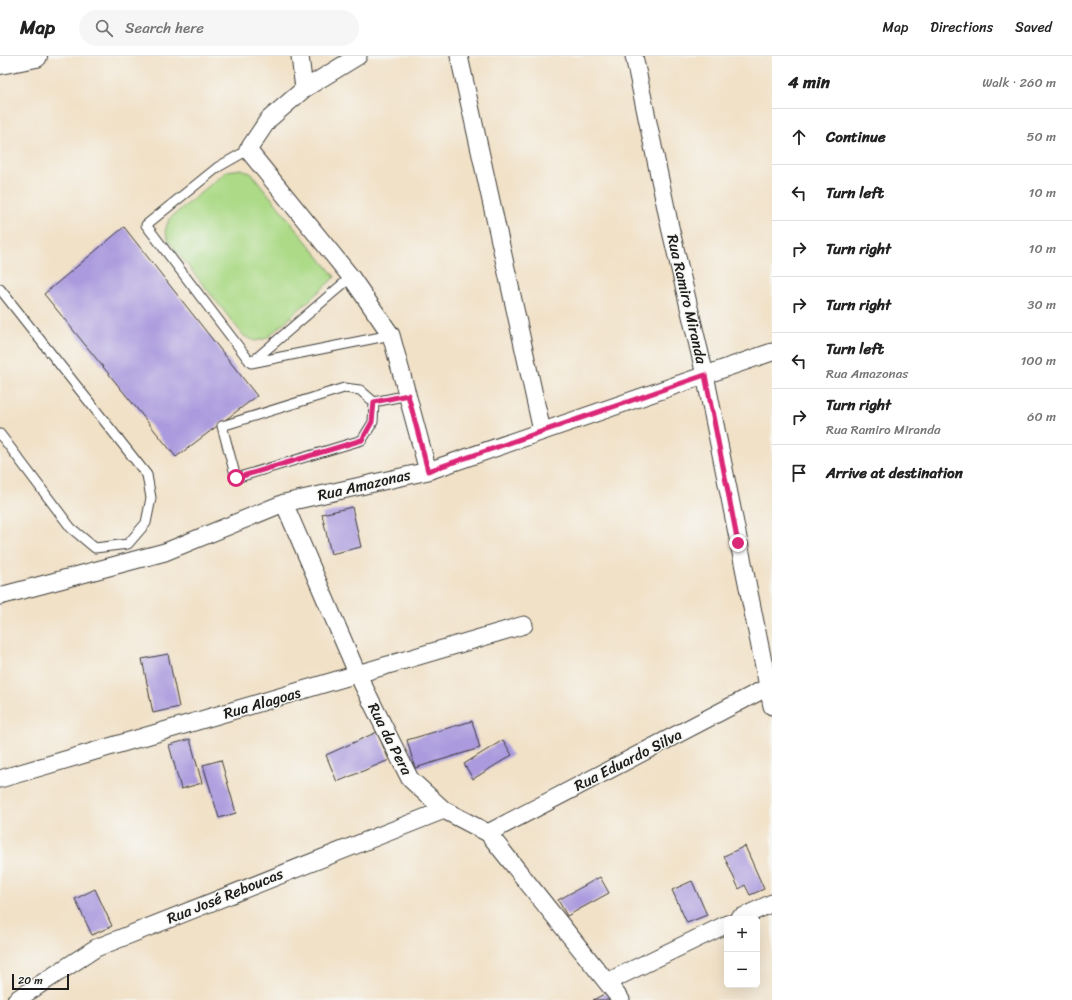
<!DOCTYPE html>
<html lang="en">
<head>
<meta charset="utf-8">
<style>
	:root { --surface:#fff; --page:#f6f6f6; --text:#222; --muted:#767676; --line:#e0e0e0 }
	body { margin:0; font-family:Sriracha,sans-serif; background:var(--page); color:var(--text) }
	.controls { position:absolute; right:12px; bottom:12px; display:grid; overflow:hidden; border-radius:6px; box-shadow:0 4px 16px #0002 }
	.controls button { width:36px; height:36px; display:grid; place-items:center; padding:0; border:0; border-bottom:1px solid var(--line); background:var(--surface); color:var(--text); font:20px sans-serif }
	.scale { position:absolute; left:12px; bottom:10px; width:57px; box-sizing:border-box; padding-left:4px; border:2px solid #1c1c1c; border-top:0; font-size:11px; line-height:14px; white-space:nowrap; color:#1c1c1c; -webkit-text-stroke:3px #f6f6f2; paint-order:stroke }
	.stop { position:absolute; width:12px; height:12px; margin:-9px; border:3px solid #db2777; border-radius:50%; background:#fff }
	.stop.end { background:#db2777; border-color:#fff; box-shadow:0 1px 4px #0008 }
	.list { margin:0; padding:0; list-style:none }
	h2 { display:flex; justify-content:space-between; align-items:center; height:52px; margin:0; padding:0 16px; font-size:17px }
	h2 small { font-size:13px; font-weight:400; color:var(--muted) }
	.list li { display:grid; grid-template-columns:26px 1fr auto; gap:12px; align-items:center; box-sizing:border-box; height:56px; padding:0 16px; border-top:1px solid var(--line) }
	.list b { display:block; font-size:15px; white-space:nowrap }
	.list p { margin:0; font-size:13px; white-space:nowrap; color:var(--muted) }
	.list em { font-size:13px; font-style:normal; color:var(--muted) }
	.icon { flex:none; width:22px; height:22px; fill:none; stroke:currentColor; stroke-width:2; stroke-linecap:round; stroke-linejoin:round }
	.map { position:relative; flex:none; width:772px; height:944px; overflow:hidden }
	header { display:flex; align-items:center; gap:24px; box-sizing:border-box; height:56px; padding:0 20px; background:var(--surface); border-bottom:1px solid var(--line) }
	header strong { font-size:19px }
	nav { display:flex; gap:22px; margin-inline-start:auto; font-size:14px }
	.search { width:280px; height:36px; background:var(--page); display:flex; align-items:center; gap:10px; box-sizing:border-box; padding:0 14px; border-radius:22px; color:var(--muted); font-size:15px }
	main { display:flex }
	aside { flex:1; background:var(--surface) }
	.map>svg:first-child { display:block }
	.green { fill:#acda87; stroke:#647b52 }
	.building { fill:#ab9bde }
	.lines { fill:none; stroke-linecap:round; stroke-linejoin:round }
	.service-casing { stroke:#3c3a36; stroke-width:11 }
	.minor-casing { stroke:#3c3a36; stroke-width:19 }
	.tertiary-casing { stroke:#3c3a36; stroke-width:24 }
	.service { stroke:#fff; stroke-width:9 }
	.minor { stroke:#fff; stroke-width:17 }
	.tertiary { stroke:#fff; stroke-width:22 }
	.route { stroke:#db2777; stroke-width:5 }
	.labels { text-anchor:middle; stroke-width:3; stroke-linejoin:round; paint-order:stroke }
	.street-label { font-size:15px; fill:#1c1c1c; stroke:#f6f6f2 }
</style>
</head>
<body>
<header>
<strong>Map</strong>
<div class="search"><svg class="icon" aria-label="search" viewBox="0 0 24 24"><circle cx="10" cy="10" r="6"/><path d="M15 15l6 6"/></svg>Search here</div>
<nav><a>Map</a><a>Directions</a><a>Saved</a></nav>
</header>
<main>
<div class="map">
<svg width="772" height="944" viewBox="0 0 772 944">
	<rect width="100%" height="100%" fill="#f6f6f2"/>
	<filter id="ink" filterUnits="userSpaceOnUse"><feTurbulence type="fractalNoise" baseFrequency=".025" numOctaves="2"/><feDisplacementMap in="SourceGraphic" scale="8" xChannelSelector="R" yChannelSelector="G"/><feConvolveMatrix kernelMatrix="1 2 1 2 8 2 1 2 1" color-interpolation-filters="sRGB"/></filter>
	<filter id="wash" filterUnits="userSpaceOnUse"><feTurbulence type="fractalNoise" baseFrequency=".012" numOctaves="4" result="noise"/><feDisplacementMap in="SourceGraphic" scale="16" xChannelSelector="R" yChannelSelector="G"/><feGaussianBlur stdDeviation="0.9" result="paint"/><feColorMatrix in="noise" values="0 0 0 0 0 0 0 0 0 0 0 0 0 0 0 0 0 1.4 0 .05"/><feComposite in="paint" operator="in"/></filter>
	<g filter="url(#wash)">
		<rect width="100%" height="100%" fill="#f1e1c7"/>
		<path class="green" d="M242,113l10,5 83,103 -68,61 -12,3 -11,-5 -75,-94 -4,-11 4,-12 58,-48z"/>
		<g id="blocks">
			<path class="building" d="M124,171l133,169 -81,61 -132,-163z
				M352,451l9,40 -30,7 -9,-40z
				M168,598l11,53 -26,6 -11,-54z
				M472,665l8,27 -65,20 -8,-28z
				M377,676l12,28 -52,22 -11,-27z
				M190,683l12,44 -21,6 -12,-44z
				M503,684l9,15 -39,24 -9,-15z
				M221,704l15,53 -17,5 -16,-53z
				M745,790l19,43 -14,6 -5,-10 -6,4 -15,-33z
				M600,821l9,16 -42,23 -9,-16z
				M692,825l15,34 -20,8 -15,-33z
				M95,833l17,37 -20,9 -17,-36z
				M608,936l4,8h-19z"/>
		</g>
	</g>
	<g filter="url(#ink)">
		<use href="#blocks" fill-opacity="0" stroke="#3c3a36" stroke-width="1"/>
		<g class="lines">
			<defs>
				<path id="service" d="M248,94l-30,17 -72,58 105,138 140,-28
					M0,233l147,186 4,23 -5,25 -18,21 -33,4 -24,-20 -71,-94
					M252,306l99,-85
					M344,332l16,2 14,12 -1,20 -11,18 -126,38 -14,-52z
					M374,346l34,-7"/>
				<path id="minor" d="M300,0l4,33
					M358,0l-54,33 -36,31 -20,30 103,127 40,58 37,136
					M459,0l83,375
					M634,0l36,171 35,148 67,331
					M284,447l74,172 52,104 34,31 44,23 133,167
					M0,540l165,-44 119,-49 144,-32 344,-119
					M0,723l524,-154
					M488,777l280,-146
					M738,863l34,-16
					M607,926l120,-58
					M16,944l80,-52 348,-138"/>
				<path id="tertiary" d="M0,7l36,-7"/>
			</defs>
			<use href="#service" class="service-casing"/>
			<use href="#minor" class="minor-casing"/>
			<use href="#tertiary" class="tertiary-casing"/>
			<use href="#service" class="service"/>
			<use href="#minor" class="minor"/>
			<use href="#tertiary" class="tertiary"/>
		</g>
	</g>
	<g class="lines" filter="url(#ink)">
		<path class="route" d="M236,422l126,-38 10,-18 2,-20 34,-7 20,76 277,-96 33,168"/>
	</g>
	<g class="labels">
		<g class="street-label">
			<text transform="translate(687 243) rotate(77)" y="5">Rua Ramiro Miranda</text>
			<text transform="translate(364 429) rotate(-13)" y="5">Rua Amazonas</text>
			<text transform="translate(262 647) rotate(-16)" y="5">Rua Alagoas</text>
			<text transform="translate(390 683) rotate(63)" y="5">Rua da Pera</text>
			<text transform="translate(628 704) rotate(-27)" y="5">Rua Eduardo Silva</text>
			<text transform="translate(225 840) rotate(-22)" y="5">Rua José Reboucas</text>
		</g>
	</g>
</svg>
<div class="controls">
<button>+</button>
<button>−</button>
</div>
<div class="scale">20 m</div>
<div class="stop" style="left:236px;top:422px"></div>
<div class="stop end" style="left:738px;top:487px"></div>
</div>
<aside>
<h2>4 min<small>Walk · 260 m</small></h2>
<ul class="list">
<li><svg class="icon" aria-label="ahead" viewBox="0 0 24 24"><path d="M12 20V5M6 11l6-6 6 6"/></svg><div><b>Continue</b></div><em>50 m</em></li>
<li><svg class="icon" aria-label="left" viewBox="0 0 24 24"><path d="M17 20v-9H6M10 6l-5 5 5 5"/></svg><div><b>Turn left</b></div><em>10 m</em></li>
<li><svg class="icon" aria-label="right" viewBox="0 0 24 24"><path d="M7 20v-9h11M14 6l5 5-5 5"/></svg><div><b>Turn right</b></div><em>10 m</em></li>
<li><svg class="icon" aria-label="right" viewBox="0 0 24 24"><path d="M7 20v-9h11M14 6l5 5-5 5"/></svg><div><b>Turn right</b></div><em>30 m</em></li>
<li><svg class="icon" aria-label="left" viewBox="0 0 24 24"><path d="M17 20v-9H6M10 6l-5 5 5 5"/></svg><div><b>Turn left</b><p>Rua Amazonas</p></div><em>100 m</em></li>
<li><svg class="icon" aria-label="right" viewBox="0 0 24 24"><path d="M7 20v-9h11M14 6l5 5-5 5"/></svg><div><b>Turn right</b><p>Rua Ramiro Miranda</p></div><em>60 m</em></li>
<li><svg class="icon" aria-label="arrive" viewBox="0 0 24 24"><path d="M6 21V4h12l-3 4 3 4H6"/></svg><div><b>Arrive at destination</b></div></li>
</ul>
</aside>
</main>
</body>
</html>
